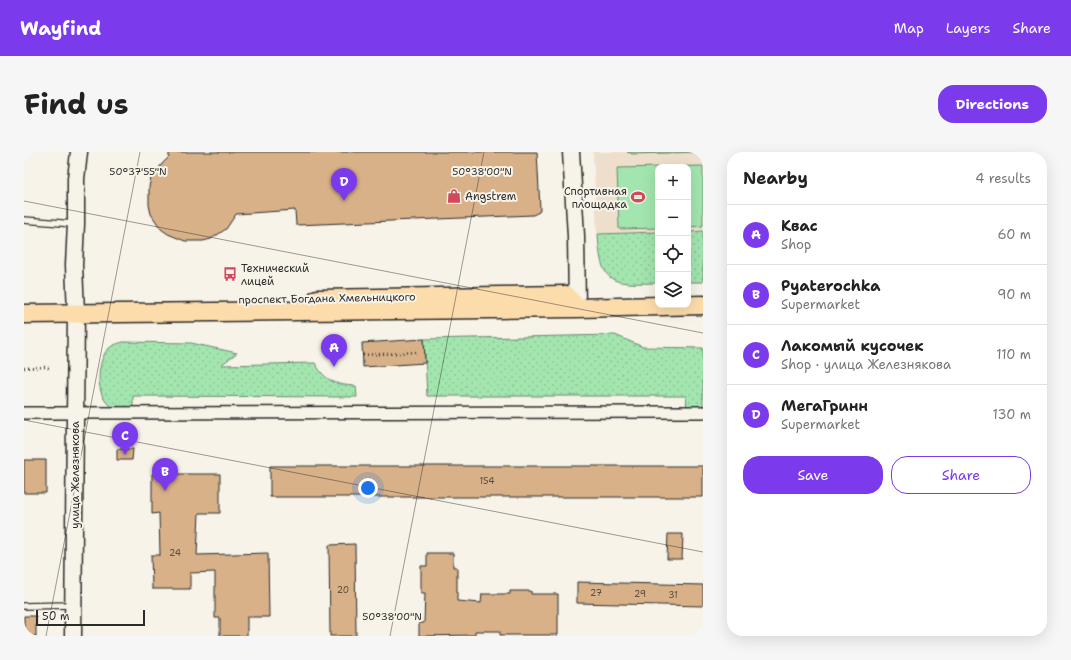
<!DOCTYPE html>
<html lang="en">
<head>
<meta charset="utf-8">
<style>
	:root { --surface:#fff; --page:#f6f6f6; --text:#222; --muted:#767676; --line:#e0e0e0; --accent:#7c3aed }
	body { margin:0; font-family:"Shantell Sans",sans-serif; background:var(--page); color:var(--text) }
	.controls { position:absolute; right:12px; top:12px; display:grid; overflow:hidden; border-radius:8px; box-shadow:0 4px 16px #0002 }
	.controls button { width:36px; height:36px; display:grid; place-items:center; padding:0; border:0; border-bottom:1px solid var(--line); background:var(--surface); color:var(--text); font:20px sans-serif }
	.scale { position:absolute; left:12px; bottom:10px; width:109px; box-sizing:border-box; padding-left:4px; border:2px solid #2b2b2b; border-top:0; font-size:11px; line-height:14px; white-space:nowrap; color:#2b2b2b; -webkit-text-stroke:3px #f7f3e8; paint-order:stroke }
	.you { position:absolute; left:344px; top:336px; width:14px; height:14px; margin:-10px; border:3px solid #fff; border-radius:50%; background:#1a73e8; box-shadow:0 0 0 6px #1a73e833 }
	.badge { display:grid; place-items:center; width:26px; height:26px; border-radius:50%; background:var(--accent); color:#fff; font-size:13px; font-weight:700 }
	.pin { position:absolute; translate:-50% -33px; filter:drop-shadow(0 1px 2px #0008) }
	.pin::after { content:''; position:absolute; top:21px; width:14px; height:12px; background:inherit; clip-path:polygon(0 0,100% 0,50% 100%) }
	.list { margin:0; padding:0; list-style:none }
	h2 { display:flex; justify-content:space-between; align-items:center; height:52px; margin:0; padding:0 16px; font-size:17px }
	h2 small { font-size:13px; font-weight:400; color:var(--muted) }
	.list li { display:grid; grid-template-columns:26px 1fr auto; gap:12px; align-items:center; box-sizing:border-box; height:60px; padding:0 16px; border-top:1px solid var(--line) }
	.list b { display:block; font-size:15px; white-space:nowrap }
	.list p { margin:0; font-size:13px; white-space:nowrap; color:var(--muted) }
	.list em { font-size:13px; font-style:normal; color:var(--muted) }
	.actions { display:flex; gap:8px; padding:12px 16px }
	.actions a { flex:1; padding:9px 0; border:1px solid var(--accent); border-radius:16px; text-align:center; font-size:14px; color:var(--accent) }
	.actions .main { background:var(--accent); color:#fff }
	.icon { flex:none; width:22px; height:22px; fill:none; stroke:currentColor; stroke-width:2; stroke-linecap:round; stroke-linejoin:round }
	.map { position:relative; flex:none; width:679px; height:484px; overflow:hidden; border-radius:16px }
	header { display:flex; align-items:center; gap:24px; box-sizing:border-box; height:56px; padding:0 20px; background:var(--accent); color:#fff }
	header strong { font-size:19px }
	nav { display:flex; gap:22px; margin-inline-start:auto; font-size:14px }
	.intro { display:flex; align-items:center; justify-content:space-between; box-sizing:border-box; height:96px; padding:0 24px }
	h1 { margin:0; font-size:28px }
	.button { padding:10px 18px; border-radius:16px; background:var(--accent); color:#fff; font-size:14px; font-weight:700 }
	main { display:flex; gap:24px; padding:0 24px }
	aside { flex:1; background:var(--surface); border-radius:16px; box-shadow:0 4px 16px #0002 }
	.map>svg:first-child { display:block }
	.built { fill:#eedfcc }
	.grass { fill:url(#grass-dots); stroke:#67886d }
	.park { fill:url(#park-tufts); stroke:#67886d }
	.garden { fill:#a3e5af; stroke:#67886d }
	.building { fill:#d8b189; stroke:#2b2b2b }
	.lines { fill:none; stroke-linecap:round; stroke-linejoin:round }
	.lane-casing { stroke:#2b2b2b; stroke-width:8 }
	.street-casing { stroke:#2b2b2b; stroke-width:14 }
	.secondary-casing { stroke:#2b2b2b; stroke-width:19 }
	.primary-casing { stroke:#2b2b2b; stroke-width:21 }
	.path { stroke:#2b2b2b; stroke-width:2.5; stroke-dasharray:1 3; stroke-linecap:butt }
	.lane { stroke:#f7f3e8; stroke-width:5.5 }
	.street { stroke:#f7f3e8; stroke-width:11 }
	.secondary { stroke:#f7f3e8; stroke-width:16 }
	.primary { stroke:#fddcac; stroke-width:18 }
	.ticks { fill:none; stroke:#2b2b2b; stroke-width:1; stroke-opacity:0.45 }
	.labels { text-anchor:middle; stroke-width:4; stroke-linejoin:round; paint-order:stroke }
	.number-label { font-size:9px; fill:#564c42 }
	.poi-label { font-size:11px; fill:#2b2b2b; stroke:#f7f3e8; text-anchor:start }
	.street-label { font-size:11px; fill:#2b2b2b; stroke:#f7f3e8 }
	.ticks-label { font-size:10px; text-anchor:middle; fill:#2b2b2b; stroke:#f7f3e8; stroke-width:4; stroke-linejoin:round; paint-order:stroke }
</style>
</head>
<body>
<header>
<strong>Wayfind</strong>
<nav><a>Map</a><a>Layers</a><a>Share</a></nav>
</header>
<div class="intro"><h1>Find us</h1><a class="button">Directions</a></div>
<main>
<div class="map">
<svg width="679" height="484" viewBox="0 0 679 484">
	<defs>
		<pattern id="grass-dots" width="8" height="8" patternUnits="userSpaceOnUse"><rect width="8" height="8" fill="#a3e5af"/><path d="M2 2h.1M6 6h.1" fill="none" stroke="#8cc597" stroke-width="1.8" stroke-linecap="round"/></pattern>
		<pattern id="park-tufts" width="24" height="20" patternUnits="userSpaceOnUse"><rect width="24" height="20" fill="#a3e5af"/><path d="M3 7l-1-3M5 7V3M7 7l1-3M15 17l-1-3M17 17v-4M19 17l1-3" fill="none" stroke="#8cc597"/></pattern>
	</defs>
	<rect width="100%" height="100%" fill="#f7f3e8"/>
	<filter id="ink" filterUnits="userSpaceOnUse"><feTurbulence type="fractalNoise" baseFrequency=".025" numOctaves="2"/><feDisplacementMap in="SourceGraphic" scale="8" xChannelSelector="R" yChannelSelector="G"/><feConvolveMatrix kernelMatrix="1 2 1 2 8 2 1 2 1" color-interpolation-filters="sRGB"/></filter>
	<g filter="url(#ink)">
		<path class="built" d="M569,0h110v78l-15,1v-64h-30v65l-61,1z"/>
		<path class="grass" d="M679,79v51h-15v-50z
			M634,80v51c-47,1 -57,3 -60,-49z
			M591,183l28,12 60,1v61h-16l-1,-13h-259l-3,-57z
			M99,190l68,1 46,10 -16,12 94,-2c11,19 21,22 41,23l1,11 -224,-1v15c-8,-1 -18,-1 -24,-6 -13,-11 -12,-38 -4,-52 4,-7 11,-9 18,-11z"/>
		<path class="park" d="M603,0h76l-70,2z"/>
		<path class="garden" d="M679,14v60l-15,1v-60h-30v61l-39,1 -2,-61z"/>
		<path class="building" d="M145,0h368l3,57 -1,3 -6,3 -237,10 -1,-15 -59,4 -10,15 -15,10 -8,2h-18l-17,-7 -7,-5 -10,-15 -2,-9v-18l2,-9 11,-14 7,-7z
			M400,187l1,24 -62,4 -1,-24z
			M93,297h16l-1,11h-15z
			M0,308h22v33h-22z
			M246,314h433v31h-433z
			M128,322h68v39h-21l-2,42 71,-2 1,64h-22v19h-27v-18h-5v-46l-25,1v16h-38l-1,-34h9l-1,-42 -7,1z
			M644,382h15l-1,25h-15z
			M331,392l1,92h-26l-1,-91z
			M403,401h26v14h4v34l24,2 1,-9h28v-3h21v3h27v41h-58v-4h-25v4l-56,1v-13h5l1,-30h-4v-27h6z
			M553,430l126,3v21l-126,-3z
			M0,464h12v20h-12z"/>
		<g class="lines">
			<defs>
				<path id="lane" d="M0,68l50,4
					M0,454l47,-1"/>
				<path id="street" d="M0,261l679,-1"/>
				<path id="secondary" d="M547,0l5,84 1,72
					M49,484l3,-323 -2,-48 2,-41v-45l3,-27"/>
				<path id="primary" d="M293,147l249,-4 11,13
					M0,162l553,-6 126,-3"/>
			</defs>
			<use href="#lane" class="lane-casing"/>
			<use href="#street" class="street-casing"/>
			<use href="#secondary" class="secondary-casing"/>
			<use href="#primary" class="primary-casing"/>
			<path class="path" d="M339,203l55,-3
				M0,216l22,-1 5,2"/>
			<use href="#lane" class="lane"/>
			<use href="#street" class="street"/>
			<use href="#secondary" class="secondary"/>
			<use href="#primary" class="primary"/>
		</g>
	</g>
	<path class="ticks" d="M0,49l679,132M0,268l679,132M22,484l94,-484M366,484l94,-484"/>
	<defs>
		<symbol id="shop-bare" viewBox="-9 -9 18 18"><path d="M-5-2.5h2.3a2.7 3.5 0 0 1 5.4 0H5L5.5 6h-11ZM-1.5-2.5h3a1.5 2.3 0 0 0-3 0Z" fill="#d1495b" stroke="#f7f3e8" stroke-width="2.5" paint-order="stroke"/></symbol>
		<symbol id="stadium-bare" viewBox="-9 -9 18 18"><path d="M0-5a6.5 5 0 1 0 0 10a6.5 5 0 1 0 0-10ZM-3.5-1.8h7v3.6h-7Z" fill="#d1495b" stroke="#f7f3e8" stroke-width="2.5" paint-order="stroke"/></symbol>
		<symbol id="bus-bare" viewBox="-9 -9 18 18"><path d="M-5-6H5V4H4V6H2V4H-2V6H-4V4H-5ZM-3.5-4V0h7V-4ZM-3.5 1.2v1.5H-2V1.2ZM2 1.2v1.5H3.5V1.2Z" fill="#d1495b" stroke="#f7f3e8" stroke-width="2.5" paint-order="stroke"/></symbol>
	</defs>
	<g fill-rule="evenodd">
		<use href="#shop-bare" x="420" y="34" width="20" height="20"/>
		<use href="#stadium-bare" x="604" y="35" width="20" height="20"/>
		<use href="#bus-bare" x="196" y="112" width="20" height="20"/>
	</g>
	<g class="labels">
		<g class="number-label">
			<text x="463" y="332">154</text>
			<text x="151" y="404">24</text>
			<text x="319" y="441">20</text>
			<text x="572" y="444">27</text>
			<text x="616" y="445">29</text>
			<text x="649" y="446">31</text>
		</g>
		<g class="poi-label">
			<text x="603" y="43" text-anchor="end">Спортивная<tspan x="603" dy="13">площадка</tspan></text>
			<text x="441" y="48">Angstrem</text>
			<text x="217" y="120">Технический<tspan x="217" dy="13">лицей</tspan></text>
		</g>
		<g class="street-label">
			<text transform="translate(303 146) rotate(-1)" y="4">проспект Богдана Хмельницкого</text>
			<text transform="translate(51 323) rotate(-90)" y="4">улица Железнякова</text>
		</g>
	</g>
	<g class="ticks-label">
		<text x="114" y="23">50°37'55"N</text>
		<text x="458" y="23">50°38'00"N</text>
		<text x="368" y="468">50°38'00"N</text>
	</g>
</svg>
<div class="controls">
<button>+</button>
<button>−</button>
<button><svg class="icon" aria-label="locate" viewBox="0 0 24 24"><circle cx="12" cy="12" r="6"/><path d="M12 2v4M12 18v4M2 12h4M18 12h4"/></svg></button>
<button><svg class="icon" aria-label="layers" viewBox="0 0 24 24"><path d="M12 4l9 5-9 5-9-5zM3 14l9 5 9-5"/></svg></button>
</div>
<div class="scale">50 m</div>
<div class="you"></div>
<div class="pin badge" style="left:310px;top:215px">A</div>
<div class="pin badge" style="left:141px;top:339px">B</div>
<div class="pin badge" style="left:101px;top:303px">C</div>
<div class="pin badge" style="left:320px;top:49px">D</div>
</div>
<aside>
<h2>Nearby<small>4 results</small></h2>
<ul class="list">
<li><span class="badge">A</span><div><b>Квас</b><p>Shop</p></div><em>60 m</em></li>
<li><span class="badge">B</span><div><b>Pyaterochka</b><p>Supermarket</p></div><em>90 m</em></li>
<li><span class="badge">C</span><div><b>Лакомый кусочек</b><p>Shop · улица Железнякова</p></div><em>110 m</em></li>
<li><span class="badge">D</span><div><b>МегаГринн</b><p>Supermarket</p></div><em>130 m</em></li>
</ul>
<div class="actions"><a class="main">Save</a><a>Share</a></div>
</aside>
</main>
</body>
</html>
